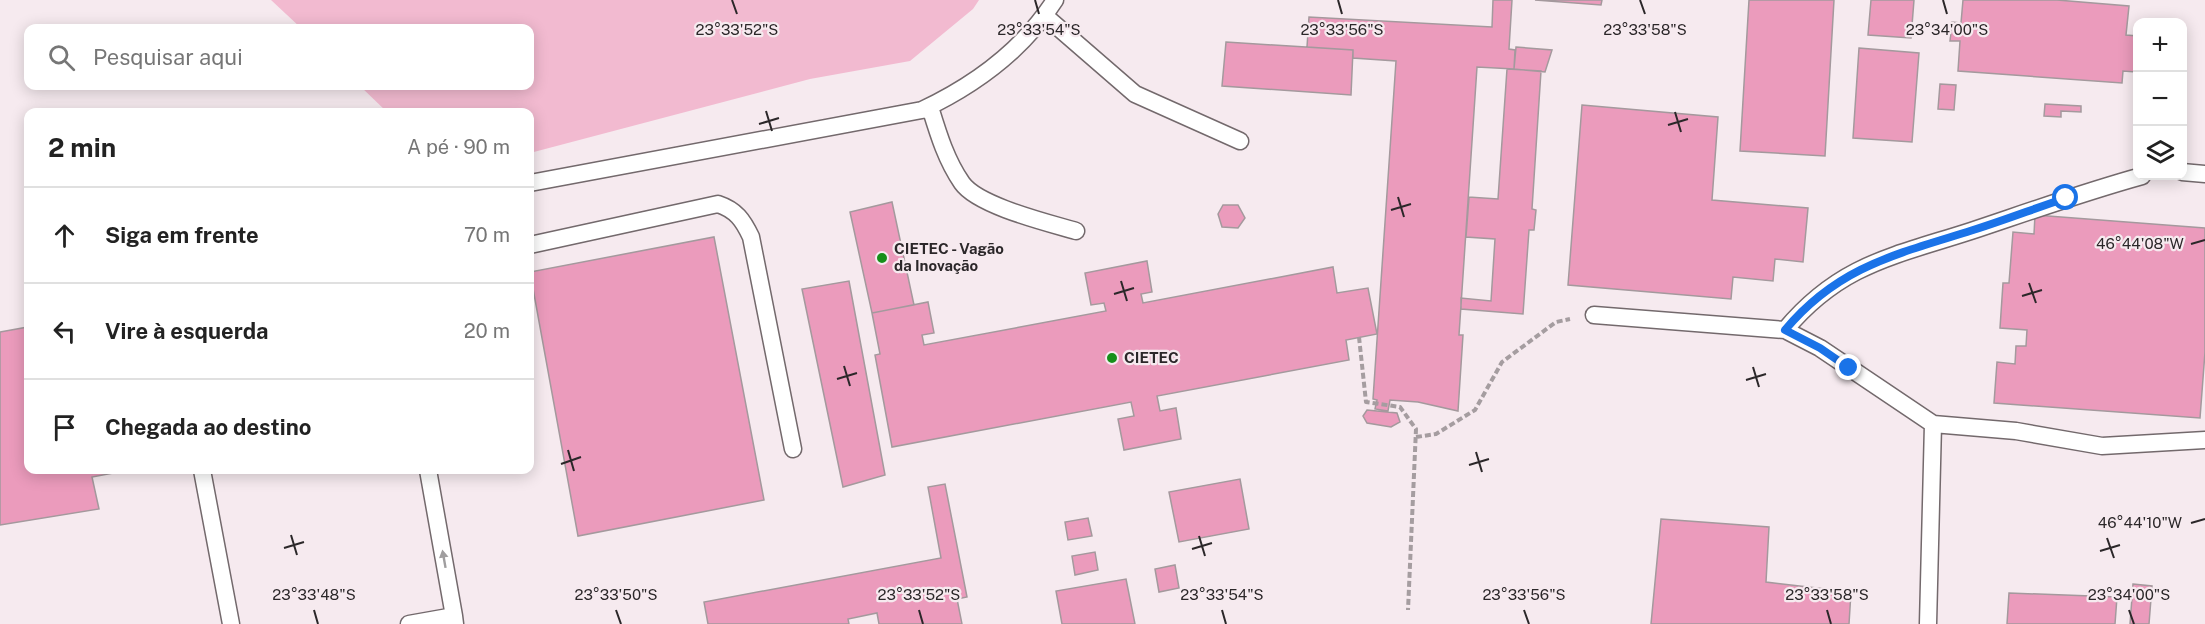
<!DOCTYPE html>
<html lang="pt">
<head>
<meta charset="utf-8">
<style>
	:root { --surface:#fff; --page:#f6f6f6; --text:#222; --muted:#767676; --line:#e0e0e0 }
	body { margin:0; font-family:"Public Sans",sans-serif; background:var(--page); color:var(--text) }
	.controls { position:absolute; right:18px; top:18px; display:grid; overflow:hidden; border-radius:12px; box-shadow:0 3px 15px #0003 }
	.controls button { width:54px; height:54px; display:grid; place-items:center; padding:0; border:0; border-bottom:2px solid var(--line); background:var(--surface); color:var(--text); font:30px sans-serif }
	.stop { position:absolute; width:18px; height:18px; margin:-14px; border:4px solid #1a73e8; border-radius:50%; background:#fff }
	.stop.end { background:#1a73e8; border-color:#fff; box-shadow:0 2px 6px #0008 }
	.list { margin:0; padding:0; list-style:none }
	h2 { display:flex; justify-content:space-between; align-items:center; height:78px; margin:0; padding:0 24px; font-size:26px }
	h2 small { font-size:20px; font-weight:400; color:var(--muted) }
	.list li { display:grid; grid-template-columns:39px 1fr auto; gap:18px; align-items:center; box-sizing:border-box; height:96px; padding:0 24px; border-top:2px solid var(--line) }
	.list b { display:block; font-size:22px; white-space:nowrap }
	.list em { font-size:20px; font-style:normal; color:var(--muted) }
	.icon { flex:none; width:33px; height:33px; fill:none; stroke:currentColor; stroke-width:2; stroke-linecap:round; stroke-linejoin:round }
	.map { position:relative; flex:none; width:2205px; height:624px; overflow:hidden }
	.search { position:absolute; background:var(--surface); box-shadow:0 3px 15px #0003; left:24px; top:24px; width:510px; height:66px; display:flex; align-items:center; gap:15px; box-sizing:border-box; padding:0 21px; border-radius:12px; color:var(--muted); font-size:22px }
	.panel { position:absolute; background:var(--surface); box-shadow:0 3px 15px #0003; left:24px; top:108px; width:510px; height:366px; border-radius:12px }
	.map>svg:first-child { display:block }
	.green { fill:#f2bad0 }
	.building { fill:#eb9bbc; stroke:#a4999d; stroke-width:1.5 }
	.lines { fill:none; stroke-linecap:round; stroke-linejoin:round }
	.service-casing { stroke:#73696c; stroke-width:19 }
	.path { stroke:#a59da0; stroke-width:4; stroke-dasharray:6 3; stroke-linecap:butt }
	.service { stroke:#fff; stroke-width:16 }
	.oneway { fill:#a09e9f }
	.route { stroke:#1a73e8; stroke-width:8 }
	.ticks { fill:none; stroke:#2b2729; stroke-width:2 }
	.poi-dot { fill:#178f1a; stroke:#f6eaef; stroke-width:2 }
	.labels { text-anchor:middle; stroke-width:4.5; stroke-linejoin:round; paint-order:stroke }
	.poi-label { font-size:15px; font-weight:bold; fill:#2b2729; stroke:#f6eaef; text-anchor:start }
	.ticks-label { font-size:15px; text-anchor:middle; fill:#2b2729; stroke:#f6eaef; stroke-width:4.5; stroke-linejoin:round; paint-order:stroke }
</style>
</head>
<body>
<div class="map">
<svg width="2205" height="624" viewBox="0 0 2205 624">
	<rect width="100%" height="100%" fill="#f6eaef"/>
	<path class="green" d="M271,0h708l-6,9 -63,52 -100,18 -280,74v-41h-143l-27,-26h170v-58h-229z"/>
	<path class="building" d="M1493,0h19l-3,49 6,1 -1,19 -37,-2 -18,268h4l-5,76 -40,-9 -28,-2 -2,11 -13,-2 2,-9 -4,-1 23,-338 -43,-3v-8l-46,-3 2,-30 183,10z
		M1535,0h67l-1,5z
		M1749,0h85l-9,156 -85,-5z
		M1871,0h43l-3,38 -43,-3z
		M1963,0h94l72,6 -3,29 12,1 -2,36 -13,-1 -1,12 -164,-12 2,-30h-10l2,-19 9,1z
		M1226,42l127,8 -2,45 -129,-9z
		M1516,47l36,3 -7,22 -31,-3z
		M1859,48l60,5 -7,89 -59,-4z
		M1507,69l34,2 -9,138 4,1 -2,20h-5l-6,84 -62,-5v-11l30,3 4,-62 -29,-2 3,-40 29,2z
		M1940,84l16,1 -2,25 -16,-1z
		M2045,104l36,2v6l-20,-1v6l-17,-1z
		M1582,105l136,12 -6,83 96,8 -5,54 -28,-3 -2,22 -40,-4 -2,22 -163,-14z
		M892,202l22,103 -42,8 -22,-101z
		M1223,205h15l7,13 -7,10 -16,-1 -4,-13z
		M2035,215l170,13v124l-5,66 -206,-15 3,-41 18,2 1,-18h10l1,-16 -27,-2 3,-45h6l4,-51 21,2z
		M714,237l50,263 -186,36 -48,-264z
		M1147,261l5,31 -11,2 2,9 190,-36 4,26 31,-5 9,46 -31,6 3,20 -192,36 3,15 16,-3 5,31 -57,11 -6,-31 16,-3 -3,-14 -239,45 -17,-92 5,-1 -8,-41 56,-11 6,31 -12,2 2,10 182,-34 -2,-8 -13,2 -6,-32z
		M849,281l36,194 -42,12 -41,-198z
		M28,327v143h101l-37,7 7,32 -99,16v-193z
		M1367,410l30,3 3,9 -9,5 -24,-4 -4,-7z
		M1240,479l9,50 -70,13 -10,-50z
		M945,484l22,113 -10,2 5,25h-83l-2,-11 -29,6 1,5h-141l-4,-22 237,-44 -13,-71z
		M1088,518l4,18 -24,4 -3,-18z
		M1661,519l108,8 -3,55 85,10 -2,32h-198z
		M1095,552l3,18 -23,5 -3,-19z
		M1175,565l4,23 -20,4 -4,-23z
		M1126,579l9,45h-73l-6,-33z
		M2133,584l19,2 -3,38h-19z
		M2009,593l108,4 -2,27h-108z"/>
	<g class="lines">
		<defs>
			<path id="service" d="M1045,16l90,78 105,47
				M930,107c8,26 16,53 32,76 16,23 87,40 114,48
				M2182,172l23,2
				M530,183l392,-73c53,-25 101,-60 133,-110
				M530,245l188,-41c18,6 25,16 33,33l42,212
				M1594,315l191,15 35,18 113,76 83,7 86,15 103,-6
				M1785,330c55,-66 109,-74 186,-99 57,-19 113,-39 171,-55
				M202,470l29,154
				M428,470l26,146
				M409,624l45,-8 1,8
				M1928,624l5,-200"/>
		</defs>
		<use href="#service" class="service-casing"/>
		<path class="path" d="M1359,337l7,65 34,5 16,22 -8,181
			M1416,437l20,-3 39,-24 27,-48 54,-40 14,-3"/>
		<use href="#service" class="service"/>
	</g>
	<defs><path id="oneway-solid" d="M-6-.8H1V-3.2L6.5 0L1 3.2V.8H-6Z" transform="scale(1.5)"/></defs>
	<use class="oneway" href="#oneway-solid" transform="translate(444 559) rotate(-100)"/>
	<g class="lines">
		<path class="route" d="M1849,368l-29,-20 -35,-18c52,-62 108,-75 182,-98 33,-10 66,-23 99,-34"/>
	</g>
	<path class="ticks" d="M732,0l5,14M1035,0l4,14M1338,0l4,14M1640,0l5,14M1943,0l4,14M766,111l6,20M1675,112l6,20M759,124l20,-6M1668,125l20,-6M1398,197l6,20M1391,210l20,-6M2191,244l14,-4M1121,281l6,20M2029,283l7,20M1114,294l20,-6M2022,296l20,-6M844,366l6,20M1753,367l6,20M837,379l20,-6M1746,380l20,-6M568,450l6,21M1476,452l6,20M561,464l20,-7M1469,465l20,-6M2191,523l14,-4M291,535l6,20M1199,536l6,20M2107,538l7,20M284,548l20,-6M1192,549l20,-6M2100,551l20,-6M314,610l4,14M616,610l5,14M919,610l4,14M1222,610l4,14M1524,610l5,14M1827,610l4,14M2129,610l5,14"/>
	<g class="poi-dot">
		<circle cx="882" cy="258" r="6"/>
		<circle cx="1112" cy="358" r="6"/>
	</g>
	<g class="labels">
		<g class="poi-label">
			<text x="894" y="254">CIETEC - Vagão<tspan x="894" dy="17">da Inovação</tspan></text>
			<text x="1124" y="363">CIETEC</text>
		</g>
	</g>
	<g class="ticks-label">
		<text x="737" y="35">23°33'52"S</text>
		<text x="1039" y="35">23°33'54"S</text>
		<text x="1342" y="35">23°33'56"S</text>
		<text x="1645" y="35">23°33'58"S</text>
		<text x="1947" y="35">23°34'00"S</text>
		<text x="2140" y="249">46°44'08"W</text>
		<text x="2140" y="528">46°44'10"W</text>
		<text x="314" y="600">23°33'48"S</text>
		<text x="616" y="600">23°33'50"S</text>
		<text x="919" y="600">23°33'52"S</text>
		<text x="1222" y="600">23°33'54"S</text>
		<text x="1524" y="600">23°33'56"S</text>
		<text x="1827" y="600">23°33'58"S</text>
		<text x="2129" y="600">23°34'00"S</text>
	</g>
</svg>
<div class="controls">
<button>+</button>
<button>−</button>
<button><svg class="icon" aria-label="layers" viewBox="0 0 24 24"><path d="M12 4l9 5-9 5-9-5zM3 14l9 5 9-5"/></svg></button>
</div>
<div class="stop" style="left:2066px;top:198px"></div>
<div class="stop end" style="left:1849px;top:368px"></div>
<div class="search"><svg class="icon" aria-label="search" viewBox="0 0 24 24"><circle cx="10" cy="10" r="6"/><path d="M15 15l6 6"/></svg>Pesquisar aqui</div>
<section class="panel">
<h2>2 min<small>A pé · 90 m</small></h2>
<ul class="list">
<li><svg class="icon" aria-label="ahead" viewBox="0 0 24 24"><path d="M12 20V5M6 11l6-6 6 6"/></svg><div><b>Siga em frente</b></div><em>70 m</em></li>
<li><svg class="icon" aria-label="left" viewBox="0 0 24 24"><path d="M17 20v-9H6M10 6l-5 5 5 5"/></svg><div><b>Vire à esquerda</b></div><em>20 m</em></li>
<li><svg class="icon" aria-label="arrive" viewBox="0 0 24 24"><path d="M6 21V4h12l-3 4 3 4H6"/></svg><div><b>Chegada ao destino</b></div></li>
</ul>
</section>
</div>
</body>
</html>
